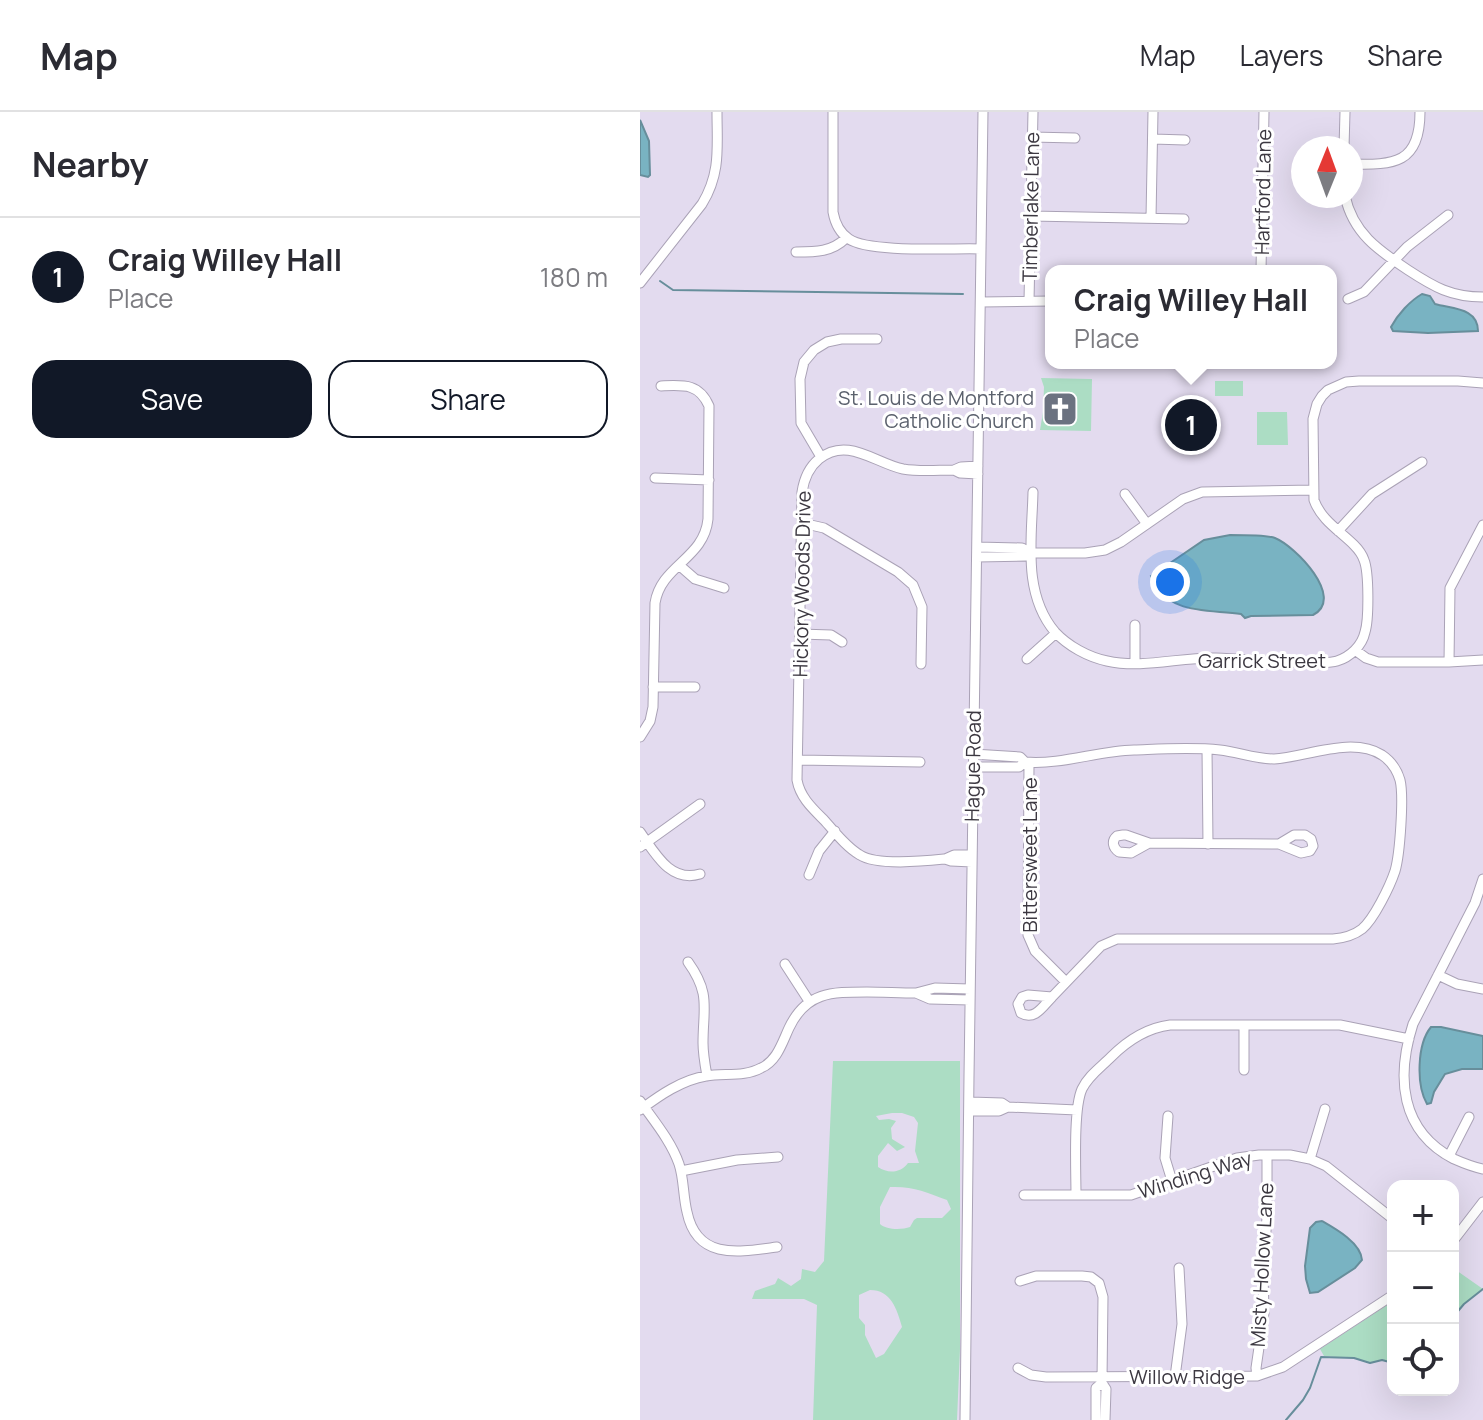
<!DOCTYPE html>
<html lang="en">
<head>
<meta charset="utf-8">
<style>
	:root { --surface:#fff; --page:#f7f7f7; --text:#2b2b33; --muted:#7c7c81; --line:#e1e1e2; --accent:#111827 }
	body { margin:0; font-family:Manrope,sans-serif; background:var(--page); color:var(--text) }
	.controls { position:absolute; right:24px; bottom:24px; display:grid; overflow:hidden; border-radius:16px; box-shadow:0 8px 32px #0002 }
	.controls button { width:72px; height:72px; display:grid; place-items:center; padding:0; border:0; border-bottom:2px solid var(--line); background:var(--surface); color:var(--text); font:40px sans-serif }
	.compass { position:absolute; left:651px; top:24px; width:72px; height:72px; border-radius:50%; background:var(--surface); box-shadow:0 8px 32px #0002; rotate:1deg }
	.you { position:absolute; left:530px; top:470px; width:28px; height:28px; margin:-20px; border:6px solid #fff; border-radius:50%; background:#1a73e8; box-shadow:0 0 0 12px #1a73e833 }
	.badge { display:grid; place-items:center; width:52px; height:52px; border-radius:50%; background:var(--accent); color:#fff; font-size:26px; font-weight:700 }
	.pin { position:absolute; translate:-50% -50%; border:4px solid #fff; box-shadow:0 2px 8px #0006 }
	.popup { position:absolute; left:405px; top:153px; width:292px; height:104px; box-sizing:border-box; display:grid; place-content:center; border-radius:16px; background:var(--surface); filter:drop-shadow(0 2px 6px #0005); font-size:26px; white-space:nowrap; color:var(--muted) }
	.popup b { font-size:30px; color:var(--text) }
	.popup::after { content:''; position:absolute; left:50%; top:100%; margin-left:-16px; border:16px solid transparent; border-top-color:var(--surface) }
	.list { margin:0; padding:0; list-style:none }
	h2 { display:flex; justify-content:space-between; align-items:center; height:104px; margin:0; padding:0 32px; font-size:34px }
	h2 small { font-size:26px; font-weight:400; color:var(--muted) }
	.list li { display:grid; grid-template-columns:52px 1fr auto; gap:24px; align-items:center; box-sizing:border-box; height:120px; padding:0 32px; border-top:2px solid var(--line) }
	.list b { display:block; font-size:30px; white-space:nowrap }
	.list p { margin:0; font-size:26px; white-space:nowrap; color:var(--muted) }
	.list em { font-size:26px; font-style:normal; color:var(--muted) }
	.actions { display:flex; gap:16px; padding:24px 32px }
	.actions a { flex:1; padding:18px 0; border:2px solid var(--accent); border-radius:24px; text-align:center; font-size:28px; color:var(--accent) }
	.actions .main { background:var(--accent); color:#fff }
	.icon { flex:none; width:44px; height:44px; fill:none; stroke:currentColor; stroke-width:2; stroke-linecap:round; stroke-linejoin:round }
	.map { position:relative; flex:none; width:843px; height:1308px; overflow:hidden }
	header { display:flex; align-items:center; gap:48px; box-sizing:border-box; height:112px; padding:0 40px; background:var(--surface); border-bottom:2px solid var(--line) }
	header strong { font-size:38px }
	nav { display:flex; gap:44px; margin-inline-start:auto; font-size:28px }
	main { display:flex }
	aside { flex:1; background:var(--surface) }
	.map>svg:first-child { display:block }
	.green { fill:#acddc4; fill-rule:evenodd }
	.water { fill:#79b3c2; stroke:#678e9b; stroke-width:2 }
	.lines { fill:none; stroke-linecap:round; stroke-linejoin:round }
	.stream { stroke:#678e9b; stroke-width:2 }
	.minor-casing { stroke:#aaa2b6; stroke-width:11 }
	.minor { stroke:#fff; stroke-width:9 }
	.labels { text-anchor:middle; stroke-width:6; stroke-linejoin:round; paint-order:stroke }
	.street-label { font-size:20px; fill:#3c3841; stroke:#fff }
	.worship-label { font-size:20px; fill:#5b616d; stroke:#fff; text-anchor:end }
</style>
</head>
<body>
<header>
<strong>Map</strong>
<nav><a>Map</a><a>Layers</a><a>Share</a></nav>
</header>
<main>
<aside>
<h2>Nearby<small></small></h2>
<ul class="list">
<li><span class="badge">1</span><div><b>Craig Willey Hall</b><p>Place</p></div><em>180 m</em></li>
</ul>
<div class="actions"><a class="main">Save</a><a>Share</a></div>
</aside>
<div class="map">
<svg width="843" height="1308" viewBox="0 0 843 1308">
	<rect width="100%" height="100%" fill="#e3dbef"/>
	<path class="green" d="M401,266l51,1 -1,52 -51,-1 3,-18 1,-25z
		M575,269h28v15h-28z
		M617,300h30l1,33h-31z
		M193,949h127v288l-3,71h-144l4,-115 -13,-6h-52l3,-8 20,-7 3,-6 13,8 10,-7 1,-10 13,3 9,-11zM252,1001h10l12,4 4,6 -3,28 4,12h-11c-7,10 -20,11 -30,4v-11l10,-13 9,8 8,-4 -13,-8 -1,-11 5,-7 -7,-2 -10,1 -3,-4zM250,1075c23,-1 36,5 57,13l4,9 -9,9h-25l-3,2 -4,7c-8,3 -24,3 -30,-3v-17zM230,1178c21,0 27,19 32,37l-18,27 -8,4 -11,-23v-10l-6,-7v-23z
		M813,1156l30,21 -19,15 -11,13z
		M753,1189v62l-11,-3 -12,3 -12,-4 -34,-3 -4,-7z"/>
	<path class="water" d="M0,8l9,21 1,34 -2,2 -8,-2z
		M782,182l8,2 5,8c18,5 43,4 43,27l-50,2 -35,-2 -2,-4c7,-13 19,-26 31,-33z
		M590,423c10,0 37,0 45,3 20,8 71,60 38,77l-62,1 -6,2 -4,-4c-34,-5 -73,2 -90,-38l53,-36z
		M791,915h10l42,9v33h-21l-17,5 -11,18 -3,11 -4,1c-11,-19 -10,-60 4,-77z
		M682,1109c14,8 39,22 40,39l-7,8 -37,24 -8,1 -4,-14 -1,-13 5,-38 6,-6z"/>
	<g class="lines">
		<path class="stream" d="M20,169l13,9 290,4
			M813,1205l11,-13 19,-15
			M646,1308l17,-20 7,-12 11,-31 33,1 16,5 12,-3 11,3"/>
		<defs>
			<path id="minor" d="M193,0v100c2,11 7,21 16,27 20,14 104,9 132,10
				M392,25l43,1
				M513,27l32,1
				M704,36l1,-36
				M711,52c43,1 69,0 69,-52
				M705,84c8,37 33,54 63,74 26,17 43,27 75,27
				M391,104l153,3
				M511,106l2,-106
				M156,140c20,0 36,0 50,-14
				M621,159l3,-159
				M0,171l62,-79c19,-31 15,-57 15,-92
				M708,187l16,-7 43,-45 41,-32
				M389,189l4,-189
				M341,190l70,-1
				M181,345l-20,-34 -1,-44 4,-17 10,-12 13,-8 14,-3h36
				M338,362l-18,-1 -6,-3 7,-3 17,-1
				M15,366l54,2
				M393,380c-1,46 -11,101 22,140 13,14 33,25 52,29 36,8 73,-4 109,-3 30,1 60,5 91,4 9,0 20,2 30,-1 13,-4 25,-15 28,-29 4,-13 4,-60 -1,-72 -2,-6 -6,-11 -10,-15 -14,-14 -33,-25 -40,-45l-1,-81 4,-15 5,-8 6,-6 18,-8 13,-1h99l25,2
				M485,382l22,30
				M162,411l22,5 74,44 15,13 9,22 -1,57
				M698,419l34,-37 50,-32
				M391,441h54l20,-3 16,-8 62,-43 19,-7 111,-2
				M337,445l49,-1 5,-3 -9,-5 -45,-1
				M39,453l16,14 29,9
				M160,522l31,1 11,7
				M715,538l11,8 12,4h71l34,-2
				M387,547l29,-26
				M809,550l1,-74 33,-63
				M495,551v-38
				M13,575h42
				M0,625l10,-16 3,-14 2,-104c6,-38 49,-44 53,-84l1,-113c-10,-23 -26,-21 -48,-20
				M567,637l1,95
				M158,648l122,2
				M385,650c37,3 72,-11 109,-12 28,-1 58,-3 86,0 18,2 35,9 54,9 32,-2 78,-23 108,-4 9,6 15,15 18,25 4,16 0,74 -5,91 -5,15 -21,48 -33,58 -9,7 -18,9 -29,10h-216l-16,7 -49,51
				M389,651l-1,172 7,16 31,31
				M333,655h46l6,-5 -5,-5 -47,-3
				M0,720c15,21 30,51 60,42
				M483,723h3l23,8 -18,10 -12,-1c-6,-4 -8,-11 -2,-16z
				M654,723h11l6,4 2,7 -3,5 -9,2 -22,-9z
				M509,731l130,1
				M0,735l60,-43
				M305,747c-20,2 -68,7 -85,-4 -14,-8 -25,-23 -36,-35 -12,-12 -24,-23 -27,-40l5,-288c2,-13 6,-24 17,-33 28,-23 56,4 84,10 17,3 35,1 51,1
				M332,750l-21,-1 -6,-2 9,-4h18
				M169,763l10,-24 16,-20
				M843,767l-8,24 -62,121c-17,53 -13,107 41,135 9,4 19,8 29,10
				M48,850c23,32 15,46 15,81 0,11 2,22 4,33
				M145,852l24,37
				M798,863l19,9 26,5
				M388,883l24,2c-9,9 -17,24 -31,16l-3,-9 4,-7z
				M330,888l-40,-1 -14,-6 19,-5 35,1
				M604,913v45
				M0,989c14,20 31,40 39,63 5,15 4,32 8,48 10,49 53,40 90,35
				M368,995l69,3
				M0,998c20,-15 42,-30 66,-34 18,-3 39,1 55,-8 16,-7 21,-25 28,-40 17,-36 42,-36 78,-36 16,0 33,1 49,1
				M329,999h30l9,-4 -6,-4 -32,-1
				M528,1004l-3,42 7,23
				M809,1044l20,-39
				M670,1047l15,-50
				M41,1059l56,-11 41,-3
				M384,1083h107l106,-37 22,-3h31l20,4 16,7 67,53
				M436,1083c0,-24 -3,-86 6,-106 6,-13 19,-22 29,-32 17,-17 35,-29 59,-32h170l69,14
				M813,1129l30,-39
				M380,1169l16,-5h46l9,1 8,6 4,14 -1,83
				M378,1256l13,7 15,2 211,-1 26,-9 110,-72
				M617,1264l-1,-8 8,-55 -1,-39 4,-57v-62
				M535,1265l7,-53 -3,-56
				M325,1308l4,-344 14,-964
				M456,1308v-32l6,-5 4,6 -1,31"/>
		</defs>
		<use href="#minor" class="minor-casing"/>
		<use href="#minor" class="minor"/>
	</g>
	<defs>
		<symbol id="church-square" viewBox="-11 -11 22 22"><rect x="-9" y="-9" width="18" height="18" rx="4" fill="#6b7280" stroke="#fff"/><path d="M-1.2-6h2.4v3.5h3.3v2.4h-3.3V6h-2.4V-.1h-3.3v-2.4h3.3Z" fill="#fff"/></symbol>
	</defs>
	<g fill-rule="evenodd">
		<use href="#church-square" x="400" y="277" width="40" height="40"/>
	</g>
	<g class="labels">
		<g class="street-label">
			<text transform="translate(623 80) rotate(-89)" y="7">Hartford Lane</text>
			<text transform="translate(391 95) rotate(-89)" y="7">Timberlake Lane</text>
			<text transform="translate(162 472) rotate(-89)" y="7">Hickory Woods Drive</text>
			<text x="622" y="556">Garrick Street</text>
			<text transform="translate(333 654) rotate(-89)" y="7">Hague Road</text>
			<text transform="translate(390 743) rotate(-90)" y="7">Bittersweet Lane</text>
			<text transform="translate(555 1063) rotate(-17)" y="7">Winding Way</text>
			<text transform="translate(622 1153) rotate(-87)" y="7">Misty Hollow Lane</text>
			<text x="547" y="1272">Willow Ridge</text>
		</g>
		<g class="worship-label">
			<text x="394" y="293">St. Louis de Montford<tspan x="394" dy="23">Catholic Church</tspan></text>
		</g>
	</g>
</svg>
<div class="controls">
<button>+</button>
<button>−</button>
<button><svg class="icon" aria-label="locate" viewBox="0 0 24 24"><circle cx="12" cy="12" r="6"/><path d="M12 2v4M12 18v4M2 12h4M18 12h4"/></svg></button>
</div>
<svg class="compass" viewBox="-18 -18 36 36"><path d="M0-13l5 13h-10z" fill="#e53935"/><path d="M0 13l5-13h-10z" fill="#7c7c81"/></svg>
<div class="you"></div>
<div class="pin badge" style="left:551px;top:313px">1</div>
<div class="popup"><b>Craig Willey Hall</b>Place</div>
</div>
</main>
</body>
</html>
